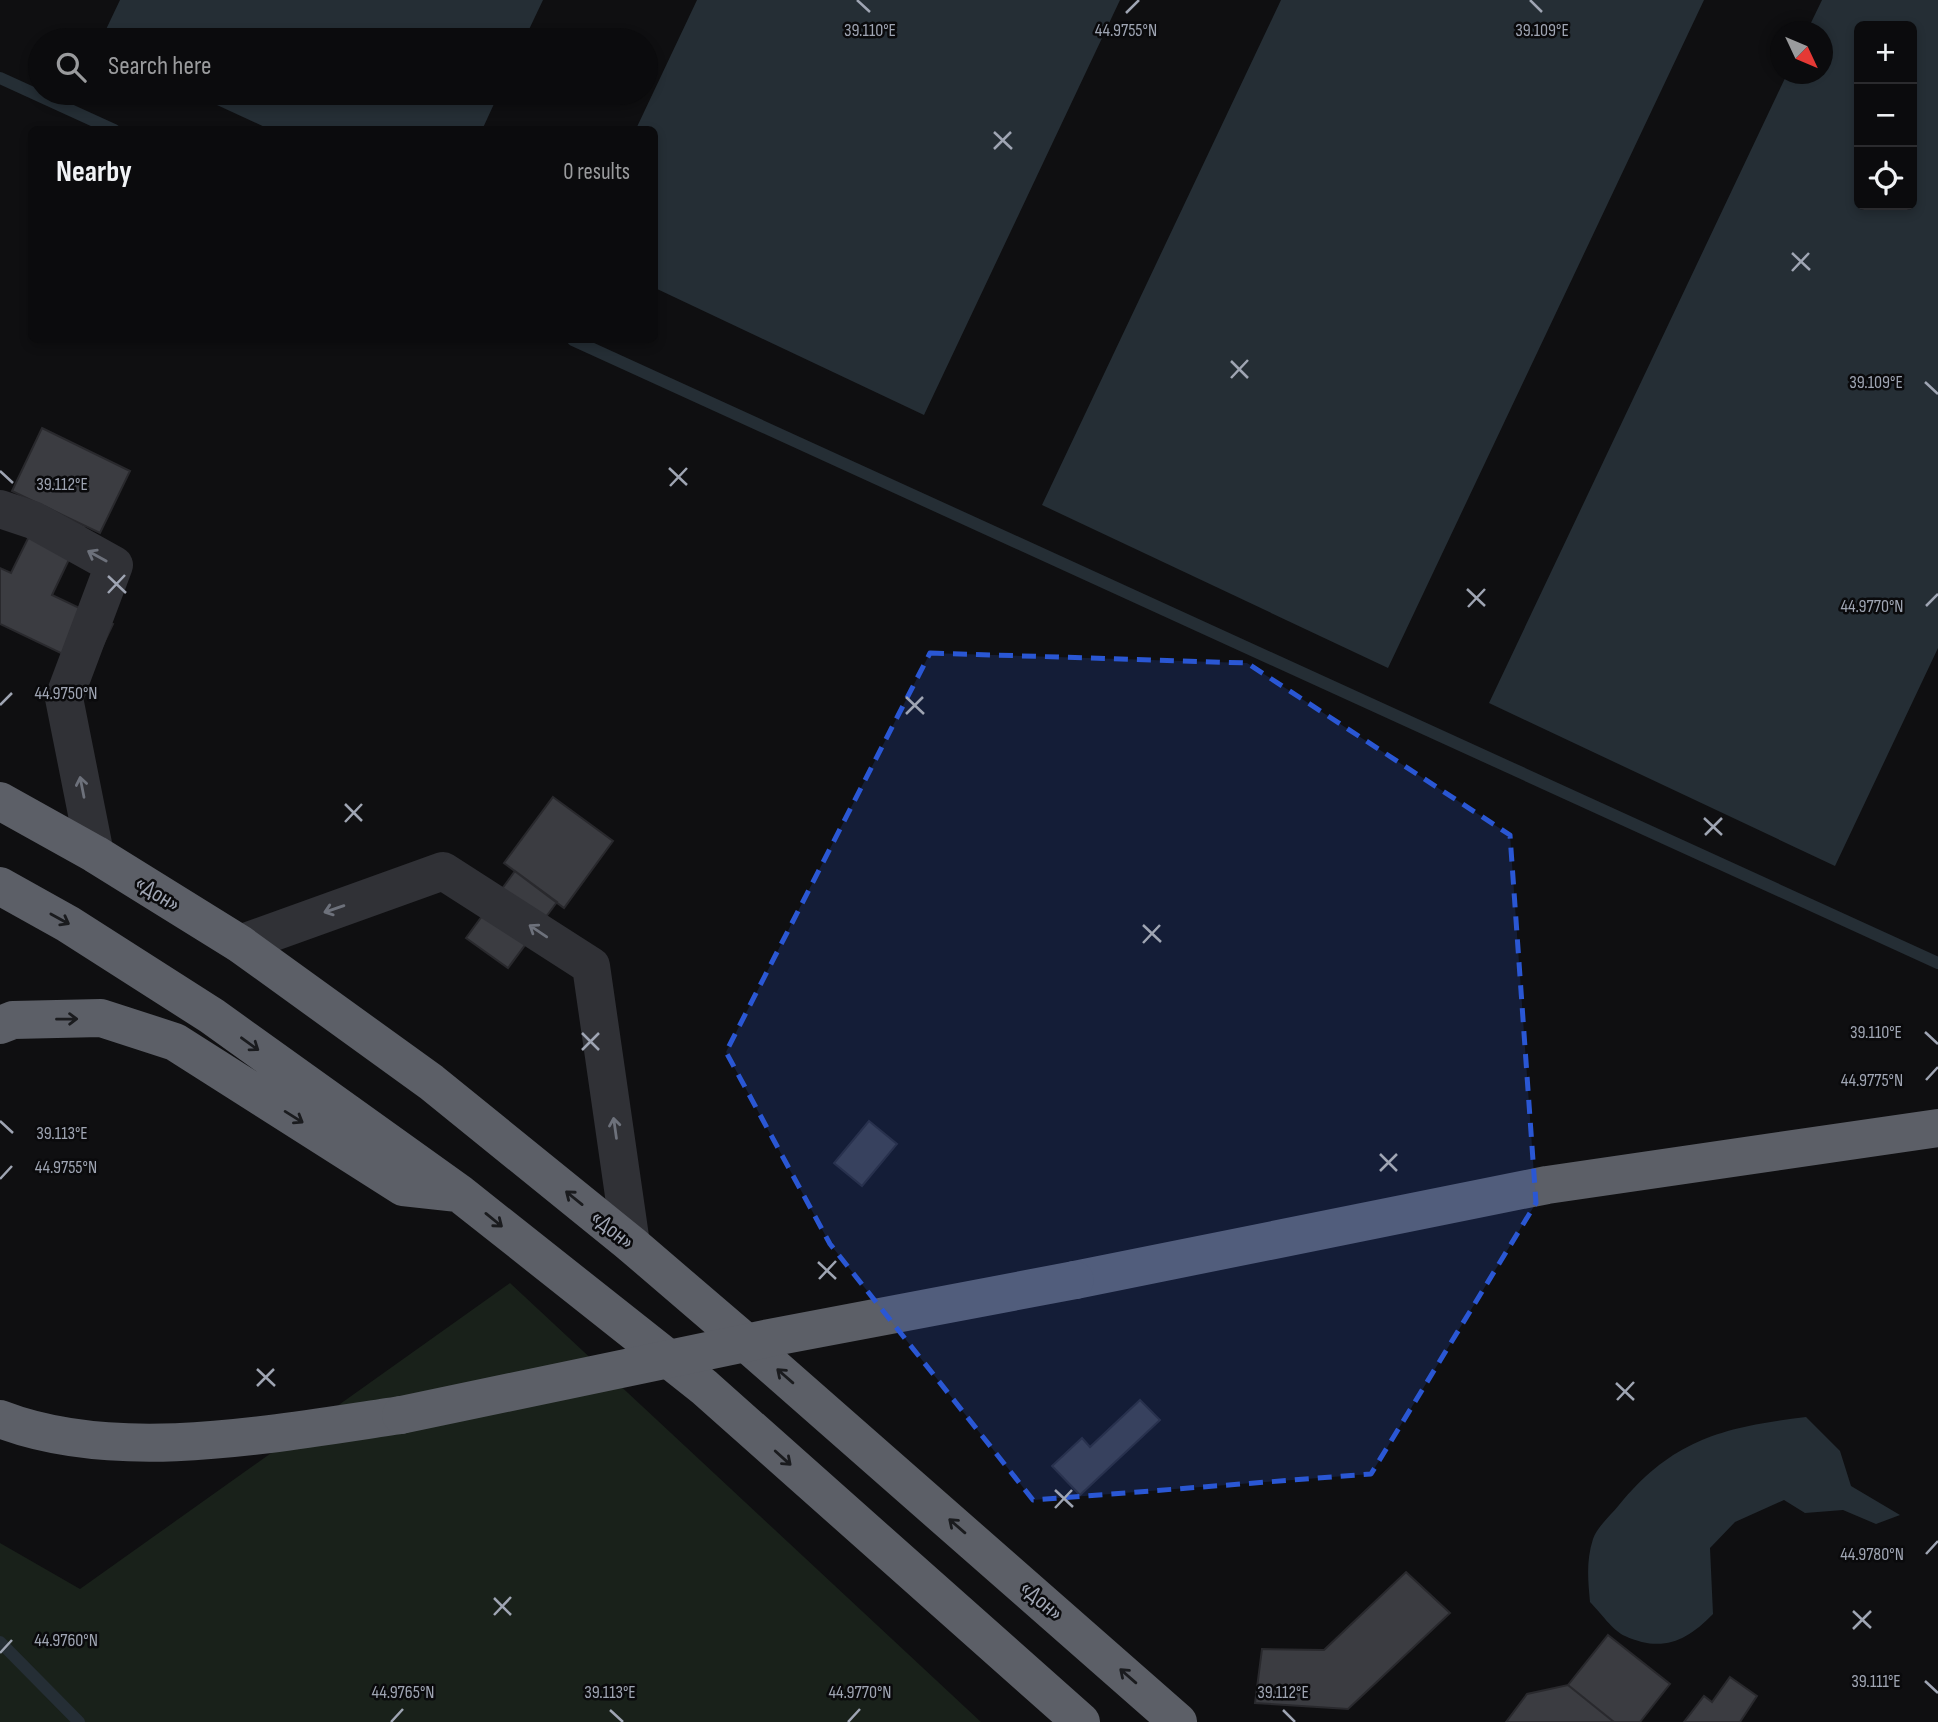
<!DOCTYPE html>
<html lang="en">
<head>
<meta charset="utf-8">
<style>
	:root { --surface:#0b0b0d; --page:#19191b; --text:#f1f3f6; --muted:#9a9b9d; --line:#2b2b2e }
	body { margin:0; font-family:"Sofia Sans Condensed",sans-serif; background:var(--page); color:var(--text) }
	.controls { position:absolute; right:21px; top:21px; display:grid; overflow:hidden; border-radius:10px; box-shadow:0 4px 10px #0003 }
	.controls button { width:63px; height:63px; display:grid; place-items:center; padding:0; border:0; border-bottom:2px solid var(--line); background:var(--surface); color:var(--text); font:35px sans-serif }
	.compass { position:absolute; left:1770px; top:21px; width:63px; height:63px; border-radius:50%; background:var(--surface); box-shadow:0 4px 10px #0003; rotate:134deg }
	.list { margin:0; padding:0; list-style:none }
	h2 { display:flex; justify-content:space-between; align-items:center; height:91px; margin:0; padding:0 28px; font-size:30px }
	h2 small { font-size:23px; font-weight:400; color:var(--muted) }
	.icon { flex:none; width:38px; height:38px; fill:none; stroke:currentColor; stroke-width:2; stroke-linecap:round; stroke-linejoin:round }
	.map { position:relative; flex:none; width:1938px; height:1722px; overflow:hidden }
	.search { position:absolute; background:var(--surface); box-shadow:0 4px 10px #0003; left:28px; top:28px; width:630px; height:77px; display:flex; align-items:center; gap:18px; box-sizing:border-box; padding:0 24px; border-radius:38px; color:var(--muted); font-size:26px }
	.panel { position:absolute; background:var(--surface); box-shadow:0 4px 10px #0003; left:28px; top:126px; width:630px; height:217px; border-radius:10px }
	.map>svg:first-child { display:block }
	.green { fill:#19211a }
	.water { fill:#252e35; fill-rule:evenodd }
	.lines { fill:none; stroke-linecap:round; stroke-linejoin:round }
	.stream { stroke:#252e35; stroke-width:12 }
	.building { fill:#3b3c41; stroke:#29292d; stroke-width:2 }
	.minor { stroke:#303136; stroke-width:38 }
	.highway { stroke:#5c5f67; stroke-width:38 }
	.highway-bridge { stroke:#5c5f67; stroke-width:38 }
	.oneway { stroke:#6d717b }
	.oneway2 { stroke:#1a1b1e }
	.marked { fill:#2a57d4; fill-opacity:0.2; stroke:#2a57d4; stroke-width:5; stroke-dasharray:14 9; stroke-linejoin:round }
	.ticks { fill:none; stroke:#9fa5b3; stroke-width:2.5 }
	.labels { text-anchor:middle; stroke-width:5; stroke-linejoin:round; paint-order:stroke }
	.street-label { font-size:23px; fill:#9fa5b3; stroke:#0a0a0c }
	.ticks-label { font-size:18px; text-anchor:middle; fill:#9fa5b3; stroke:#0a0a0c; stroke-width:5; stroke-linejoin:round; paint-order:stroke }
</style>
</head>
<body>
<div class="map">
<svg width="1938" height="1722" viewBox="0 0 1938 1722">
	<rect width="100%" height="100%" fill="#0f0f11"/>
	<path class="green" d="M510,1283l471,439h-981v-179l80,46z"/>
	<path class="water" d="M120,0h423l-19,40h-423z
		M697,0h423l-196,415 -269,-127 -1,-158 -18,-1z
		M1281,0h423l-316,668 -346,-163z
		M1822,0h116v648l-103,218 -346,-163 298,-629h35v-42l-15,-1zM1912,26v179h-53v-179z
		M191,93h308l-17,37 -213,-1z
		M1806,1417l34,34 11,35 49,29 -24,9 -33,-14 -38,3 -21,-13 -49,22 -25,26 3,66c-26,27 -51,39 -88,22 -12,-5 -25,-24 -35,-34 -2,-22 -4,-41 3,-63 4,-12 18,-24 26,-34 54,-66 105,-78 187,-88z"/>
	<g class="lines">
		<path class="stream" d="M0,78l114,52
			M573,340l1365,623
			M0,1642l79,80"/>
	</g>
	<path class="building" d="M42,428l88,43 -30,62 -88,-42z
		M44,506l41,20 -33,69 61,29 -21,44 -92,-44v-56l11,5z
		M553,797l60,44 -49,67 -60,-45z
		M515,871l42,31 -49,66 -42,-30z
		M869,1121l28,23 -35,42 -28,-23z
		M1140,1400l20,20 -80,75 -28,-29 30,-28 8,9z
		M1406,1572l44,41 -102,96 -93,-6 7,-54 62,1z
		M1608,1635l62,49 -30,38h-26l-46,-37z
		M1730,1677l27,19 -17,26h-56l20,-26 8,6z
		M1568,1685l46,37h-108l21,-28z"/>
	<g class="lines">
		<path class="minor" d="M0,509l33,11 81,45 -50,133 31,156
			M240,944l203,-73 148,95 40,278"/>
		<path class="highway" d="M0,801l95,53 145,90 191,138 200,162 105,90 442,388
			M0,886l68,38 144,92 247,177 245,194 377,335
			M0,1025l13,-5 88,-2 74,24 228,145 55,6
			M1075,1280l472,-95 391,-57
			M0,1419c119,46 277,14 401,-4"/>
		<path class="highway-bridge" d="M401,1415l368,-77 306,-58"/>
	</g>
	<defs><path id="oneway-shaft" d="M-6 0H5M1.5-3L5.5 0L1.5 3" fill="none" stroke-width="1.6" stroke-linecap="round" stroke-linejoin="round" transform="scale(1.75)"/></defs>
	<g class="oneway">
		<use href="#oneway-shaft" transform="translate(97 556) rotate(-151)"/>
		<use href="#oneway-shaft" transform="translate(82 787) rotate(-101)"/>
		<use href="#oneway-shaft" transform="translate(334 909) rotate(161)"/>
		<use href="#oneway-shaft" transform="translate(538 931) rotate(-146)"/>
		<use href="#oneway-shaft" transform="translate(615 1128) rotate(-98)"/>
	</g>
	<g class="oneway2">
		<use href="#oneway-shaft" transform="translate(60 919) rotate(29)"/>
		<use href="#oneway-shaft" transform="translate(67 1019) rotate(-1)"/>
		<use href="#oneway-shaft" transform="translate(250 1044) rotate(36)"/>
		<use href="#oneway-shaft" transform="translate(294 1117) rotate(32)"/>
		<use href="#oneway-shaft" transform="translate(574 1198) rotate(-141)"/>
		<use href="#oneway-shaft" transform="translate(494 1220) rotate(39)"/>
		<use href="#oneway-shaft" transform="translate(785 1376) rotate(-139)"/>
		<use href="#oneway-shaft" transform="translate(783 1458) rotate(42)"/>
		<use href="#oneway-shaft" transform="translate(957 1526) rotate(-139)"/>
		<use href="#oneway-shaft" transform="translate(1128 1676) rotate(-139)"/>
	</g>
	<path class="marked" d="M930,653l317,10 263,172 26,368 -165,271 -338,26 -203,-256 -104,-192z"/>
	<path class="ticks" d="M857,0l13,12M1530,0l12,12M1126,13l13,-13M994,132l18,17M994,149l17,-17M1792,253l18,17M1792,271l17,-18M1231,361l17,17M1231,378l17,-18M1925,382l13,12M669,468l18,17M0,471l13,12M670,486l17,-18M108,576l18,17M1467,589l18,17M108,593l17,-18M1926,606l12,-12M1468,607l17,-18M906,697l18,17M0,705l12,-12M906,714l17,-17M345,804l17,17M1704,818l18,17M345,822l17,-18M1705,835l17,-17M1143,925l18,17M1143,943l17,-18M1925,1032l13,12M582,1033l17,17M582,1050l17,-17M1926,1080l12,-13M0,1121l13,12M1380,1154l17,17M1380,1171l17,-17M0,1179l12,-13M818,1262l18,17M819,1279l17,-18M257,1369l18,17M1616,1383l18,17M257,1386l17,-17M1617,1400l17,-18M1055,1490l18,17M1055,1508l17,-18M1926,1554l12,-13M494,1598l17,17M1853,1611l18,17M494,1615l17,-18M1853,1629l18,-18M0,1653l12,-13M1925,1681l13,12M610,1710l13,12M1283,1710l12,12M391,1722l12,-13M848,1722l12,-13"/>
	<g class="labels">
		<g class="street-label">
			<text transform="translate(158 893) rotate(32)" y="8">«Дон»</text>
			<text transform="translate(613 1229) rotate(39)" y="8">«Дон»</text>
			<text transform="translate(1042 1600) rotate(41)" y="8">«Дон»</text>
		</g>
	</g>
	<g class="ticks-label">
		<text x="870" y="36">39.110°E</text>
		<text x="1542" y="36">39.109°E</text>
		<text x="1126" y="36">44.9755°N</text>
		<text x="1876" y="388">39.109°E</text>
		<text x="62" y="490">39.112°E</text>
		<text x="1872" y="612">44.9770°N</text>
		<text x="66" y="699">44.9750°N</text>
		<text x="1876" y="1038">39.110°E</text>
		<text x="1872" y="1086">44.9775°N</text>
		<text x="62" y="1139">39.113°E</text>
		<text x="66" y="1173">44.9755°N</text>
		<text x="1872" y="1560">44.9780°N</text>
		<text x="66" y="1646">44.9760°N</text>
		<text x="1876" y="1687">39.111°E</text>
		<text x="403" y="1698">44.9765°N</text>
		<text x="860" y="1698">44.9770°N</text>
		<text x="610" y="1698">39.113°E</text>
		<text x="1283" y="1698">39.112°E</text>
	</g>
</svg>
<div class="controls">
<button>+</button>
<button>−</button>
<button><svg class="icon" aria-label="locate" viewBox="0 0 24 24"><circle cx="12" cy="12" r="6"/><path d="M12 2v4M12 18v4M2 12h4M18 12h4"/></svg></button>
</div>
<svg class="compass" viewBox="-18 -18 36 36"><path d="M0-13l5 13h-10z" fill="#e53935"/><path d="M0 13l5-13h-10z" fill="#9a9b9d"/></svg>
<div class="search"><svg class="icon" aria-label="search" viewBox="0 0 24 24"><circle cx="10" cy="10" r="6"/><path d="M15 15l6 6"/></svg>Search here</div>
<section class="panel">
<h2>Nearby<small>0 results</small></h2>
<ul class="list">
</ul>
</section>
</div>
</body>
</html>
